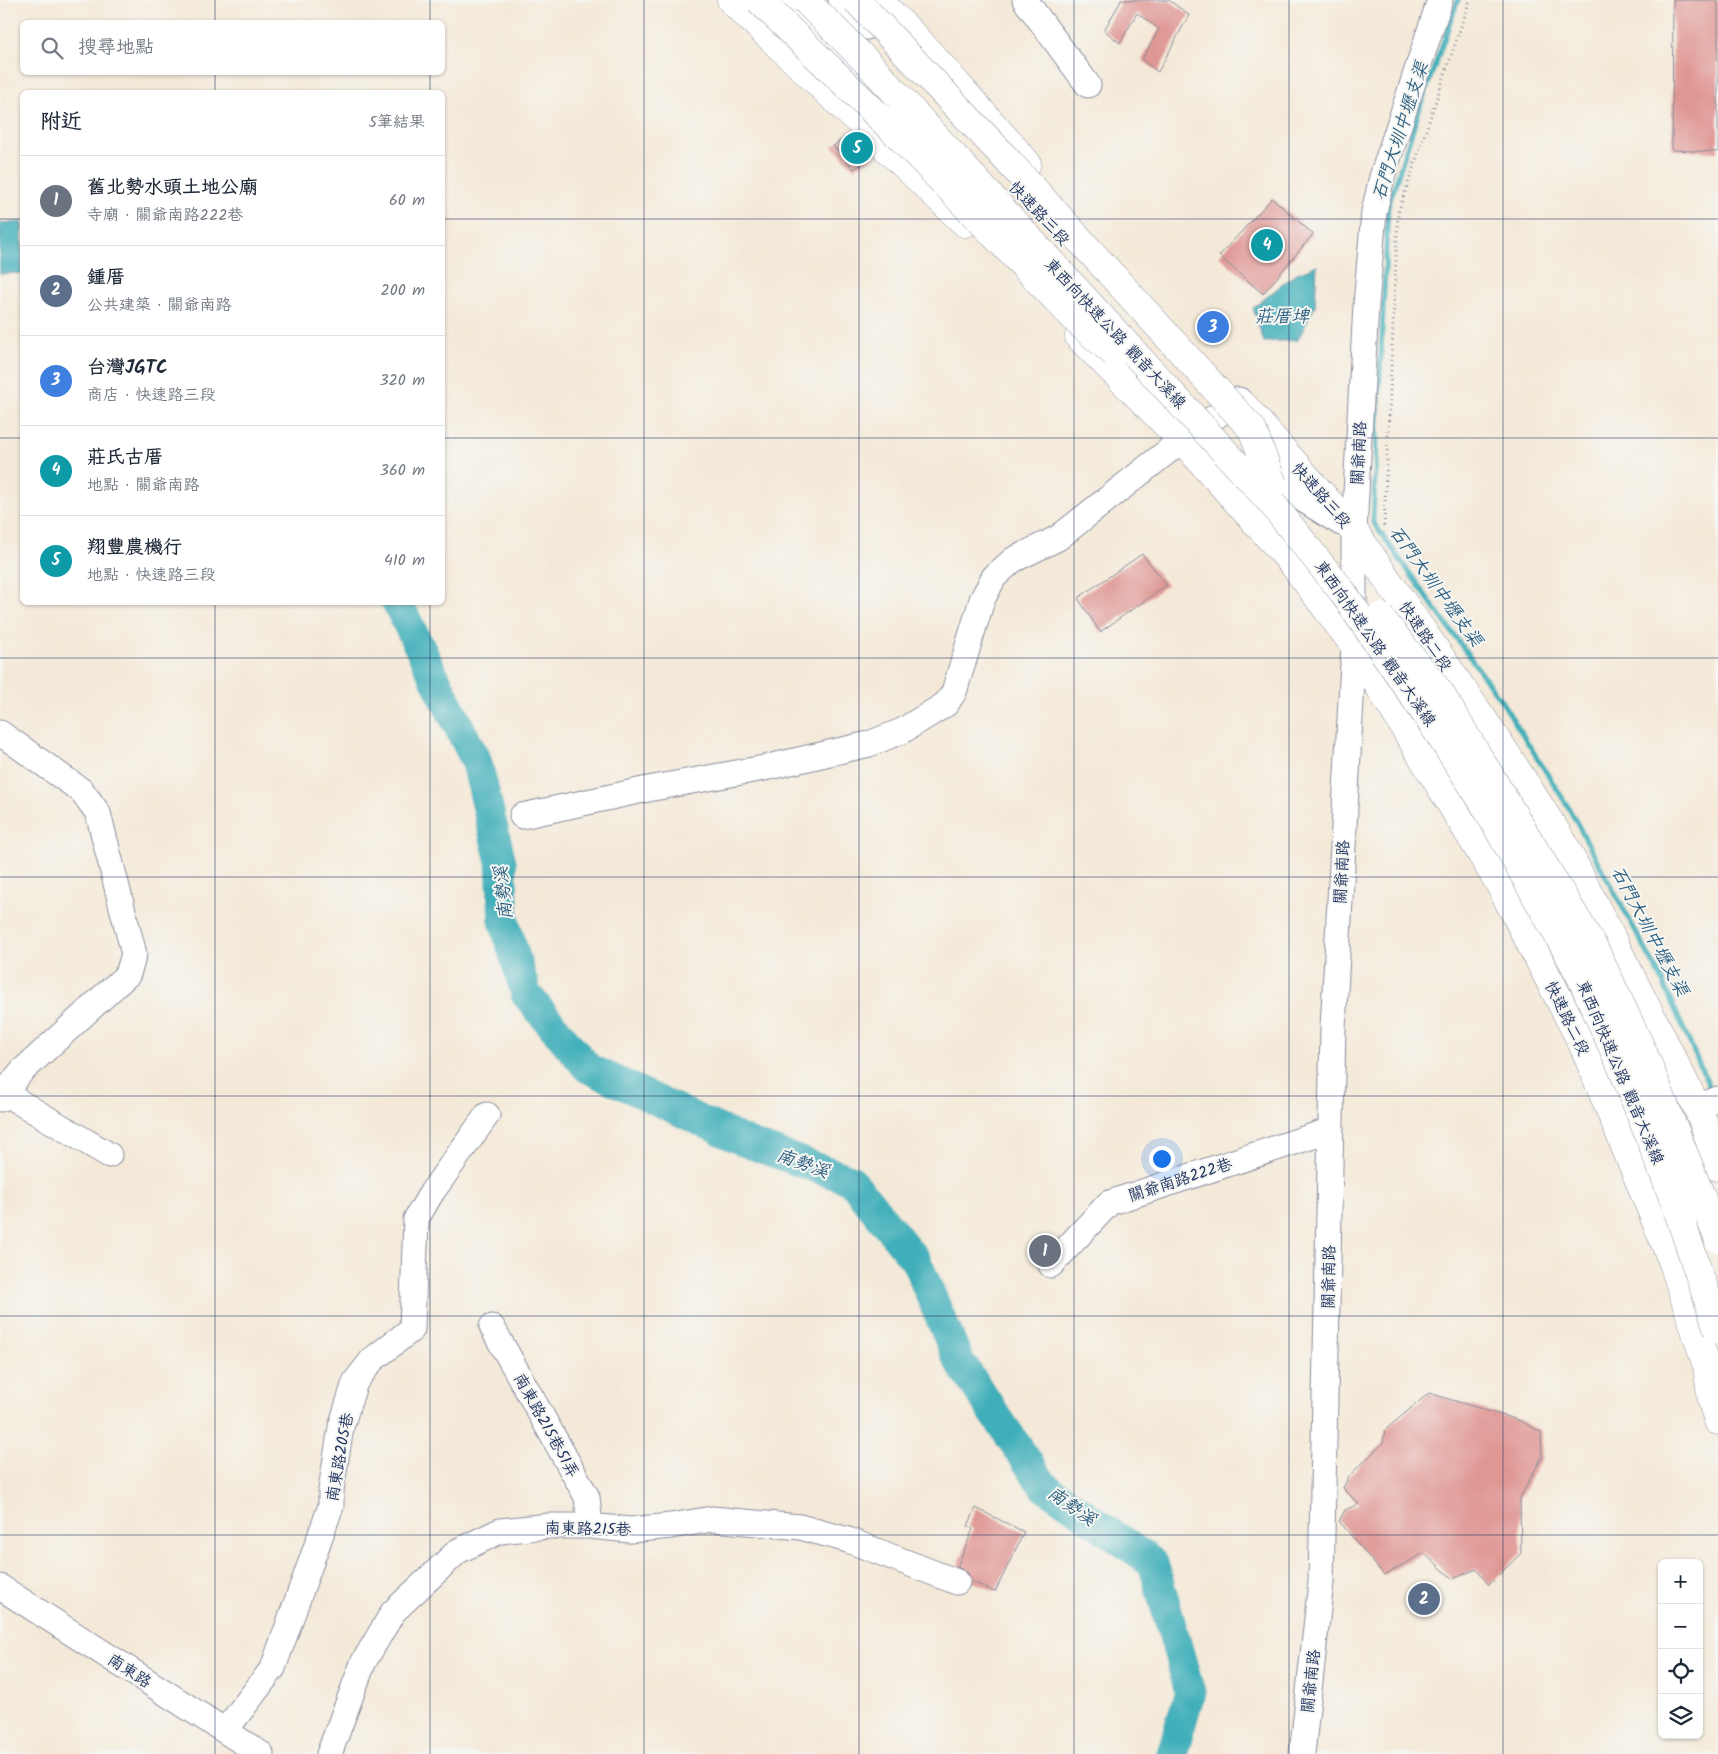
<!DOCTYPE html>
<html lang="zh-TW">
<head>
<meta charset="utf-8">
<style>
	:root { --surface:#fff; --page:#f2f2f3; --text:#1f2937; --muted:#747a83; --line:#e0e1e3; --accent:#1f6fb2 }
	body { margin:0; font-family:Kalam,"LXGW WenKai TC",sans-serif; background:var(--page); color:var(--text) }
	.controls { position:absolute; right:15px; bottom:15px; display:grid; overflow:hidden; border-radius:8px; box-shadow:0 1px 4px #0004 }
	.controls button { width:45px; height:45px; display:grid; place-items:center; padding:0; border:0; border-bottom:1px solid var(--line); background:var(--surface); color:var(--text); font:25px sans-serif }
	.you { position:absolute; left:1161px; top:1158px; width:18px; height:18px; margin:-12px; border:4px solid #fff; border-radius:50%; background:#1a73e8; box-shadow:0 0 0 8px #1a73e833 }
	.badge { display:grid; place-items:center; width:32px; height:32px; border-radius:50%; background:var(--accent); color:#fff; font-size:16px; font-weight:700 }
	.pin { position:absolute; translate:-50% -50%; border:2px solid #fff; box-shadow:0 1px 5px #0006 }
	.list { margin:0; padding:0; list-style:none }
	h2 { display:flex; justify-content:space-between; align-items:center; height:65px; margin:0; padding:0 20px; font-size:21px }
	h2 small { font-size:16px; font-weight:400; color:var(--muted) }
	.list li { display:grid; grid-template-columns:32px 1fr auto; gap:15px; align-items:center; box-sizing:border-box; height:90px; padding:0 20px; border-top:1px solid var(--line) }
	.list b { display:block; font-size:19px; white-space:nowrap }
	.list p { margin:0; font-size:16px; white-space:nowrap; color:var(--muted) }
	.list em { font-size:16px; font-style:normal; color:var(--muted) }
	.icon { flex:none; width:28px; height:28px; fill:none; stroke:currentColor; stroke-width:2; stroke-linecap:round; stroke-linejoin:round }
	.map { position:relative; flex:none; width:1718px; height:1754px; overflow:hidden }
	.search { position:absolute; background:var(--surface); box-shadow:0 1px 4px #0004; left:20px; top:20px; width:425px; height:55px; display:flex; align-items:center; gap:12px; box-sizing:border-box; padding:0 18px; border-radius:8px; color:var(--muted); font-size:19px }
	.panel { position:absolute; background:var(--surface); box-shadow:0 1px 4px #0004; left:20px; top:90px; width:425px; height:515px; border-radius:8px }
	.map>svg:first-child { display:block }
	.water { fill:#3fafba; stroke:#2d6f8c }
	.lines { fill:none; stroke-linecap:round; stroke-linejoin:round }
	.stream { stroke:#3fafba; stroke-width:5 }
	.river { stroke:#3fafba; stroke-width:31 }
	.building { fill:#df9794 }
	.minor-casing { stroke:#888c9b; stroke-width:27 }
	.major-casing { stroke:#888c9b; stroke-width:29 }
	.path { stroke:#888c9b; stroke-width:3; stroke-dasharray:1 4; stroke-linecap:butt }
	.minor { stroke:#fff; stroke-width:25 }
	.major { stroke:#fff; stroke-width:28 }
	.highway-bridge-casing { stroke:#888c9b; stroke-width:29; stroke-linecap:butt }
	.highway-bridge { stroke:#fff; stroke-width:28 }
	.grid { fill:none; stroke:#1b2f5e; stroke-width:1; stroke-opacity:0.55 }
	.labels { text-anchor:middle; stroke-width:4; stroke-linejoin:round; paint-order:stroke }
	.street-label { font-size:16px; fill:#1b2f5e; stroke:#f6f6f2 }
	.water-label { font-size:18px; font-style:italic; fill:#285c7e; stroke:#f6f6f2 }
</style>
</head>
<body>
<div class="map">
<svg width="1718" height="1754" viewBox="0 0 1718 1754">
	<rect width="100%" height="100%" fill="#f6f6f2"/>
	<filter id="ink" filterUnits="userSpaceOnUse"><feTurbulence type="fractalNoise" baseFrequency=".02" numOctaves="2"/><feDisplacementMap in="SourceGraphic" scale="10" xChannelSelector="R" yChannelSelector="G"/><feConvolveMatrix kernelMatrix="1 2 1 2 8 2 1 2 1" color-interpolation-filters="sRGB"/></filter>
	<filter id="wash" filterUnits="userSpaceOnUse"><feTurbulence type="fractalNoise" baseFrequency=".0096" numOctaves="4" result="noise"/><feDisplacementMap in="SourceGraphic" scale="20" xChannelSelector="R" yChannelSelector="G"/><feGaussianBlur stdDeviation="1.12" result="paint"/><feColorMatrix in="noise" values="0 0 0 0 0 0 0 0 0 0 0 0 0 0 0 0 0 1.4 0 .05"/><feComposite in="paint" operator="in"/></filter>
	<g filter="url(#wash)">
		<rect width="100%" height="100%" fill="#f4e9d8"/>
		<path class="water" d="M22,222v51l-22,1v-51z
			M1317,265l-2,41 -17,34 -34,2 -11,-34 42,-34z
			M380,603h34l24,81z"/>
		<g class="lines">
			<path class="stream" d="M1458,0l-41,116 -29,91 -15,315 129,180 65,103 93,171 53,119"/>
			<path class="river" d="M397,602l80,161 24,99 3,59 22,73 62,74 160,75 103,37 65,81 43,100 84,124 110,78 37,129 -18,62"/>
		</g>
		<g id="blocks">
			<path class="building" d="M1120,0h49l20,15 -31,57 -16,-12 17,-31 -22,-16 -17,30 -16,-13 17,-29z
				M1673,0h45v152l-46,-2z
				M849,134l24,23 -19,12 -21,-23z
				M1272,198l41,36 -50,60 -44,-38z
				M1142,554l25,31 -67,47 -22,-34z
				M1429,1393l92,28 20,11 1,25 -22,41 1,55 -32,32 -13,-16 -23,10 -29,-26 -40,22 -45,-54 6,-11 14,-6 -16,-16 6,-12 34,-33 2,-13z
				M976,1508l48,24 -29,60 -24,-11 -3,-8 -11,-6 16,-38 -5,-3z"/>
		</g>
	</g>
	<g filter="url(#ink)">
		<use href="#blocks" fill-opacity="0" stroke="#888c9b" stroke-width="1"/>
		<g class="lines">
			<defs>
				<path id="minor" d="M782,0l100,98
					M841,0l26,27
					M1025,0l63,85
					M1263,455l41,45 37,23
					M0,733l82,58 16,22 36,141 -6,20 -107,98 -21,27
					M522,816l126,-27 116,-21 105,-24 33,-13 44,-27 8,-12 28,-92 12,-23 19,-17 45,-22 124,-98 57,-40
					M4,1093l105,62
					M1697,1107l21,-8
					M1051,1265l58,-62 222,-73
					M492,1327l95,170 3,29
					M0,1587l261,167
					M225,1731l48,-63 58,-162v-16l10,-63 14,-45 17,-22 40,-31 4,-110 16,-27 55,-77
					M329,1754l34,-91 30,-51 65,-61 42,-20 49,-5h41l40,4 41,-4 41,-7 88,8 48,13 109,42
					M1302,1754l19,-172 12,-554 21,-383v-114l12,-226 8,-93 8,-35 58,-177"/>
				<path id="major" d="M731,0l234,223
					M878,0l40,40 109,123
					M1079,337l103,103 111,124 61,81 145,238 84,162 90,218 34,103 5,35 6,20
					M1244,406l110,125 144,210 66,103 133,263 6,14 15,46"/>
			</defs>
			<use href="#minor" class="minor-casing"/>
			<use href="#major" class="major-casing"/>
			<path class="path" d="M1384,526l14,-313 72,-213"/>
			<use href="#minor" class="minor"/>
			<use href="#major" class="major"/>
			<defs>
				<path id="highway-bridge" d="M759,0l140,136 181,188 34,29
					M805,0l64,64 401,437 72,90 87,128 53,81 97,173 44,97 51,130 44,130
					M856,0l141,149 255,280 21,55
					M1380,617l60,76 154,255 49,104 75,186"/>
			</defs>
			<use href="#highway-bridge" class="highway-bridge-casing"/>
			<use href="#highway-bridge" class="highway-bridge"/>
		</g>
	</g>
	<path class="grid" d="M215,0v22M430,0v22M644,0v1754M859,0v1754M1074,0v1754M1289,0v1754M1503,0v1754M215,72v20M430,72v20M0,219h22M442,219h1276M0,438h22M442,438h1276M215,602v1152M430,602v1152M0,658h1718M0,877h1718M0,1096h1718M0,1316h1718M0,1535h1718"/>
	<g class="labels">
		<g class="street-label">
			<text transform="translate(1040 213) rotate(47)" y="6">快速路三段</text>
			<text transform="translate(1116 333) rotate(47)" y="6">東西向快速公路 觀音大溪線</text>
			<text transform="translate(1358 453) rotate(-87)" y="6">關爺南路</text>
			<text transform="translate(1322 495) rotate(49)" y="6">快速路三段</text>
			<text transform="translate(1426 636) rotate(56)" y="6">快速路二段</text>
			<text transform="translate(1376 643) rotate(55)" y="6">東西向快速公路 觀音大溪線</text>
			<text transform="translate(1341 872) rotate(-87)" y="6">關爺南路</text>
			<text transform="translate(1568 1018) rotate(64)" y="6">快速路二段</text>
			<text transform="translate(1621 1072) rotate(67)" y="6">東西向快速公路 觀音大溪線</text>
			<text transform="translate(1180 1179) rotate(-18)" y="6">關爺南路222巷</text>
			<text transform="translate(1328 1277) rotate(-89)" y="6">關爺南路</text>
			<text transform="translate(547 1425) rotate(61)" y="6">南東路215巷51弄</text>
			<text transform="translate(339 1457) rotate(-80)" y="6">南東路205巷</text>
			<text transform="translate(588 1528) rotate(1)" y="6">南東路215巷</text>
			<text transform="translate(130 1670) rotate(33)" y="6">南東路</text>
			<text transform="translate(1310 1681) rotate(-84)" y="6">關爺南路</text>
		</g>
		<g class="water-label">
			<text transform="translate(1400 131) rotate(-72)" y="6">石門大圳中壢支渠</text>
			<text x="1282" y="322">莊厝埤</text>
			<text transform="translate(1436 586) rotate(54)" y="6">石門大圳中壢支渠</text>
			<text transform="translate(503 893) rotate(-96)" y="6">南勢溪</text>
			<text transform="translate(1650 931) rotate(62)" y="6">石門大圳中壢支渠</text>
			<text transform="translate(803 1163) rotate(20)" y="6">南勢溪</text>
			<text transform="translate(1072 1506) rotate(35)" y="6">南勢溪</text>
		</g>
	</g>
</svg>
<div class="controls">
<button>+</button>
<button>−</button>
<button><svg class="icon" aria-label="locate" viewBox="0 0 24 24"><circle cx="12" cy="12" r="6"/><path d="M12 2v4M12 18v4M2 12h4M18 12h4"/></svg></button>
<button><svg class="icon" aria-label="layers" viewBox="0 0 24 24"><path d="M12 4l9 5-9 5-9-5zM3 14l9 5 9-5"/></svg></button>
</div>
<div class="you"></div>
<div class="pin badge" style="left:1045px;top:1251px;background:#6b7280">1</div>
<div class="pin badge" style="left:1424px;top:1599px;background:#5c6f8a">2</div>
<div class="pin badge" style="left:1213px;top:327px;background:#3f7fe0">3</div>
<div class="pin badge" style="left:1267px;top:245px;background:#0f9aa8">4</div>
<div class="pin badge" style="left:857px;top:148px;background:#0f9aa8">5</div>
<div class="search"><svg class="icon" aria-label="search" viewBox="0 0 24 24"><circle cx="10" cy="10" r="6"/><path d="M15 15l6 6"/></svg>搜尋地點</div>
<section class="panel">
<h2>附近<small>5筆結果</small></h2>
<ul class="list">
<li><span class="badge" style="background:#6b7280">1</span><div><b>舊北勢水頭土地公廟</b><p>寺廟 · 關爺南路222巷</p></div><em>60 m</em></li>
<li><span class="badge" style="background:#5c6f8a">2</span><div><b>鍾厝</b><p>公共建築 · 關爺南路</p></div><em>200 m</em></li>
<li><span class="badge" style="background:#3f7fe0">3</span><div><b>台灣JGTC</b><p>商店 · 快速路三段</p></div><em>320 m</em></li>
<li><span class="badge" style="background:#0f9aa8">4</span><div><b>莊氏古厝</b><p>地點 · 關爺南路</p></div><em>360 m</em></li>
<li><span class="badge" style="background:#0f9aa8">5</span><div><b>翔豐農機行</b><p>地點 · 快速路三段</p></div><em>410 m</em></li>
</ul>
</section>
</div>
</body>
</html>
